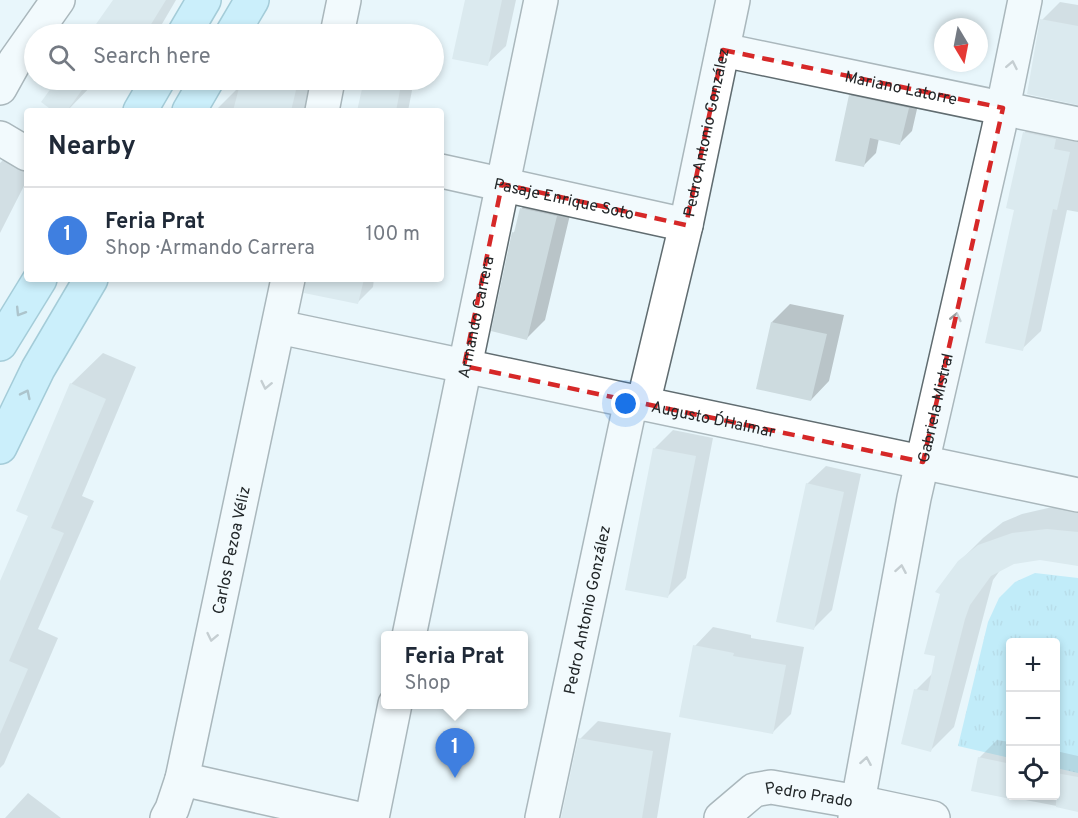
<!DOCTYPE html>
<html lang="en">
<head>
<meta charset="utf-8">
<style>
	:root { --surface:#fff; --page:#f6f6f7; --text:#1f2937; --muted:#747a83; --line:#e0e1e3; --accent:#9e6922 }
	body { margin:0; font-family:Overpass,sans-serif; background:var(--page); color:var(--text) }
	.controls { position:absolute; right:18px; bottom:18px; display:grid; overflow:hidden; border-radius:6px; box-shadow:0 3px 9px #0003 }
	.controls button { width:54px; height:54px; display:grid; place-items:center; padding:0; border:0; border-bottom:2px solid var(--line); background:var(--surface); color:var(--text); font:30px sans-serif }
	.compass { position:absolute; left:934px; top:18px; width:54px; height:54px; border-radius:50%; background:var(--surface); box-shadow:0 3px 9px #0003; rotate:170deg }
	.you { position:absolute; left:626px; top:404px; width:21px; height:21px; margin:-15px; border:4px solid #fff; border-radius:50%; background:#1a73e8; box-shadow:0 0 0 9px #1a73e833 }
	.badge { display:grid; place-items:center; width:39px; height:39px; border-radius:50%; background:var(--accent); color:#fff; font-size:20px; font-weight:700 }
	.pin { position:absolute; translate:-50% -50px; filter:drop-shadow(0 2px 3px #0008) }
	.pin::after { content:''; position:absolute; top:32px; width:21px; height:18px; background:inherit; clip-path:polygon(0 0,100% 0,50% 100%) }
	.popup { position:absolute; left:381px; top:631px; width:147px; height:78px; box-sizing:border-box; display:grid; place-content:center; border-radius:6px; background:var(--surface); filter:drop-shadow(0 2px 4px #0005); font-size:20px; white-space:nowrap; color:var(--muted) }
	.popup b { font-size:22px; color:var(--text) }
	.popup::after { content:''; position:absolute; left:50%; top:100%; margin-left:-12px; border:12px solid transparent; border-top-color:var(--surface) }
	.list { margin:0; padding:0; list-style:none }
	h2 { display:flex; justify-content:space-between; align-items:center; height:78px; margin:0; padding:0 24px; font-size:26px }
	h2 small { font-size:20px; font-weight:400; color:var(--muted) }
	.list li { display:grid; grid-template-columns:39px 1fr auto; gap:18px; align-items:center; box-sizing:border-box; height:96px; padding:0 24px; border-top:2px solid var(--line) }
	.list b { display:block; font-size:22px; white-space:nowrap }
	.list p { margin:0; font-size:20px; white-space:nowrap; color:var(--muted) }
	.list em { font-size:20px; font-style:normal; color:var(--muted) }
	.icon { flex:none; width:33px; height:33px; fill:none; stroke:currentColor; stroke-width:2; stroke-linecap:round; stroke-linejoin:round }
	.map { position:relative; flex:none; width:1078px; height:818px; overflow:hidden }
	.search { position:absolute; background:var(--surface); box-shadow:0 3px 9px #0003; left:24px; top:24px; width:420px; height:66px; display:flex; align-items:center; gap:15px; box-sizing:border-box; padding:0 21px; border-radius:33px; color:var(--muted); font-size:22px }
	.panel { position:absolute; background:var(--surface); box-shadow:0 3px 9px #0003; left:24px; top:108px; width:420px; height:174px; border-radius:6px }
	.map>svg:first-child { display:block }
	.grass { fill:url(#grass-tufts) }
	.shadow { fill:#0003 }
	.building { fill:#cddbdf }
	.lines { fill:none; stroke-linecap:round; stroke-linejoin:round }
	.minor-casing { stroke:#606c70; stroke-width:36 }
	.primary-casing { stroke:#5399ae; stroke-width:36 }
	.minor { stroke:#fff; stroke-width:33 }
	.primary { stroke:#a8e7fa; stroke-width:33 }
	.oneway { stroke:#9c9e9f }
	.oneway2 { stroke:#658792 }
	.marked { fill:none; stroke:#d62828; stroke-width:4.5; stroke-dasharray:12 8; stroke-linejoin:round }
	.labels { text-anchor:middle; stroke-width:4.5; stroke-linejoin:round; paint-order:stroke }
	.street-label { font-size:16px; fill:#222729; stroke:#fff }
</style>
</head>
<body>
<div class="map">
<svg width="1078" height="818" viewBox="0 0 1078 818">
	<defs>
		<pattern id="grass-tufts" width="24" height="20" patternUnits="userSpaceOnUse" patternTransform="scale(1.5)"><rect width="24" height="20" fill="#93e0f7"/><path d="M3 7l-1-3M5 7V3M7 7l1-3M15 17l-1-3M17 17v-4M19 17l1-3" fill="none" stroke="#7ec0d4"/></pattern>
	</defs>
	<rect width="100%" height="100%" fill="#e8f6fb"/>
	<path class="grass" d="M1035,573l43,5v195l-22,-5v-126h-46v116l-52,-12 30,-124 11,-24 16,-16z"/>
	<path class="shadow" d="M115,0h61l-14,24 -11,10h-61z
		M467,0h49l-10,46 -19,18z
		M1060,2l18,3v100l-36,-85z
		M387,31l19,3h-23z
		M59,80h38l-30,31h-12l-12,-9z
		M242,80h80l-8,31h-99l26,-26z
		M365,80h49l-6,31h-49z
		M863,84l57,12 -8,35 -12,12 -21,-5 -3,15 -12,12 -14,-69z
		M1043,114l35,18v80l-11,-2 -26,121 -19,18 -6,-140 9,-77z
		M21,143l6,3v34l-27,53v-70z
		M540,190l34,8 -29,122 -18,18 -14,-105 4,-3 5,-22z
		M327,279h47l-1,8 -15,15z
		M790,304l54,11 -15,66 -18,19 -39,-78z
		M103,353l33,14 -54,129 12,5 -56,128 20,9 -54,126 -4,4v-183l29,-69 42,-132z
		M673,430l40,8 -27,140 -18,18 -14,-147z
		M826,466l35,8 -29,136 -18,18 -7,-144z
		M1078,506v59l-38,-7 -26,5 -13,6 -8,11 -39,147 -23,23 -15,-60 18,-18 25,-110 24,-24 20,-16 19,-8 26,-6z
		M713,627l38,8v3l53,9 -13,67 -18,18 -78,-86z
		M598,721l73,12 -14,85h-94l17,-79z
		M997,740l13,2v54h46v-45l22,5v54l-105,-20 6,-32z
		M28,793l33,25h-56z"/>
	<path class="building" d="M113,0h53l-21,34h-56z
		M465,0h37l-14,66 -36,-7z
		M1040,19l38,7v79l-51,-11z
		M57,80h32l-22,31h-14l-12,-9z
		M241,80h10l45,10 -5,21h-58z
		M364,80h38l-6,31h-39z
		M849,95l60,13 -9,37 -30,-7 -6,29 -29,-6z
		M1023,132l33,7 -2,10 16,3 -13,58 -4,-1 -30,142 -38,-8 29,-133 -8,-2z
		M520,208l37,8 -30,124 -36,-9 21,-99 2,1z
		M306,279h58l-6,25 -54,-11z
		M771,322l56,12 -16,67 -55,-12z
		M70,383l36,16 -55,129 13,5 -55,128 19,8 -28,65v-153l28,-65 -12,-5z
		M653,448l43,8 -28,142 -43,-8z
		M806,483l38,9 -30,138 -38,-8z
		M1047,529l31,3v34l-38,-6 -26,4 -23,12 -21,29 -5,14 -34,133 -30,-8 13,-55 14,2 7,-35 -11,-2 16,-60 -5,-2 23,-31 20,-16 34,-12z
		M693,645l41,8 -1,3 53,9 -13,69 -94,-17z
		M578,738l75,13 -11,67h-81z
		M978,757l33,7v35l-40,-8z
		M1056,773l22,4v35l-22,-5z"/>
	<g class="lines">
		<defs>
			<g id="minor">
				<path d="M337,34l7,-34"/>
				<path id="s1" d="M723,50l355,74"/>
				<path d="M0,88l15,-27 43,-61"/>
				<path d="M322,111l6,-31"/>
				<path d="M0,138l27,16"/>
				<path id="s2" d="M441,171l245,54"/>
				<path id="s3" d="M279,327l799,168"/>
				<path id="s4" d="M643,404l43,-179 47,-225"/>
				<path id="s5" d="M409,636l132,-636"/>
				<path d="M182,779l173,39"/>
				<path id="s6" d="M167,818l5,-9 10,-30 106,-500"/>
				<path d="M372,818l23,-114"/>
				<path id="s7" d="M542,818l89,-417"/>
				<path id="s8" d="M721,818l33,-28 17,-3 87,15 75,16"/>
				<path id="s9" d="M855,818l59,-320 85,-371 26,-127"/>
			</g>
			<path id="primary" d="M184,34l20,-34
				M232,34l20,-34
				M140,111l18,-31
				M189,111l18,-31
				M0,344l40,-65
				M0,447l38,-78 53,-90"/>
		</defs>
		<use href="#minor" class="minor-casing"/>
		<use href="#primary" class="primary-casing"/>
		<use href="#minor" class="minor"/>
		<use href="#primary" class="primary"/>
	</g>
	<defs><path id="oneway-chevron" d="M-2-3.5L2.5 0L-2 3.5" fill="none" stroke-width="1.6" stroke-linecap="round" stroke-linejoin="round" transform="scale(1.5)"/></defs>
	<g class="oneway">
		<use href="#oneway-chevron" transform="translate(1012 65) rotate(-79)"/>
		<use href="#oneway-chevron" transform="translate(956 317) rotate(-77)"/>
		<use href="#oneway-chevron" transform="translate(266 385) rotate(102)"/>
		<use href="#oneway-chevron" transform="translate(901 569) rotate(-80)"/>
		<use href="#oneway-chevron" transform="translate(212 637) rotate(102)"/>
		<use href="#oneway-chevron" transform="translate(866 761) rotate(-80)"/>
	</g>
	<g class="oneway2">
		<use href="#oneway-chevron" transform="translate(20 312) rotate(122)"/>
		<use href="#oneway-chevron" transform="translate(26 394) rotate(-64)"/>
	</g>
	<path d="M0 0H1078V818H0ZM723,50l280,58 -80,354 -459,-96 38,-182 184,41z" fill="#e8f6fb" fill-opacity=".55" fill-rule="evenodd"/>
	<path class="marked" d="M723,50l280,58 -80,354 -459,-96 38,-182 184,41z"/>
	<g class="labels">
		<g class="street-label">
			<text dy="6" stroke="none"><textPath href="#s1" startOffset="182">Mariano Latorre</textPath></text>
			<text dy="6" stroke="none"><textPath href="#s4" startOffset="279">Pedro Antonio González</textPath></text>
			<text dy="6" stroke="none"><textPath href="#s2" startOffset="126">Pasaje Enrique Soto</textPath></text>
			<text dy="6" stroke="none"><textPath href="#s5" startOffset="326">Armando Carrera</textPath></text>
			<text dy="6" stroke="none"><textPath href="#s9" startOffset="418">Gabriela Mistral</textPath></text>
			<text dy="6" stroke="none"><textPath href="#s3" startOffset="444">Augusto D´Halmar</textPath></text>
			<text dy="6" stroke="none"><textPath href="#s6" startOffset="276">Carlos Pezoa Véliz</textPath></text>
			<text dy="6" stroke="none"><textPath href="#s7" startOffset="213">Pedro Antonio González</textPath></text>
			<text dy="6" stroke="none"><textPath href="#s8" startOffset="99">Pedro Prado</textPath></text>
		</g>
	</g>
</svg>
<div class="controls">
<button>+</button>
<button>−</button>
<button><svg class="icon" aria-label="locate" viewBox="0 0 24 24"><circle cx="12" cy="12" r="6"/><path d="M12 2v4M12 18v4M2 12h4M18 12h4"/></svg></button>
</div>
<svg class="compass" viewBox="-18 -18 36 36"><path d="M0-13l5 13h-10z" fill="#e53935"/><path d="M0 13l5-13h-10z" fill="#747a83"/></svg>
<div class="you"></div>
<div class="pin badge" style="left:455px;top:778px;background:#3f7fe0">1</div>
<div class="popup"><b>Feria Prat</b>Shop</div>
<div class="search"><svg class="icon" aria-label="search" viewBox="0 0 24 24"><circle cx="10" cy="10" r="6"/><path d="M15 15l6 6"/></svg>Search here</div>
<section class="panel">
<h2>Nearby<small></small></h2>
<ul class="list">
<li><span class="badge" style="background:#3f7fe0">1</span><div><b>Feria Prat</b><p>Shop · Armando Carrera</p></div><em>100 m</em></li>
</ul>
</section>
</div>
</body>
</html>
